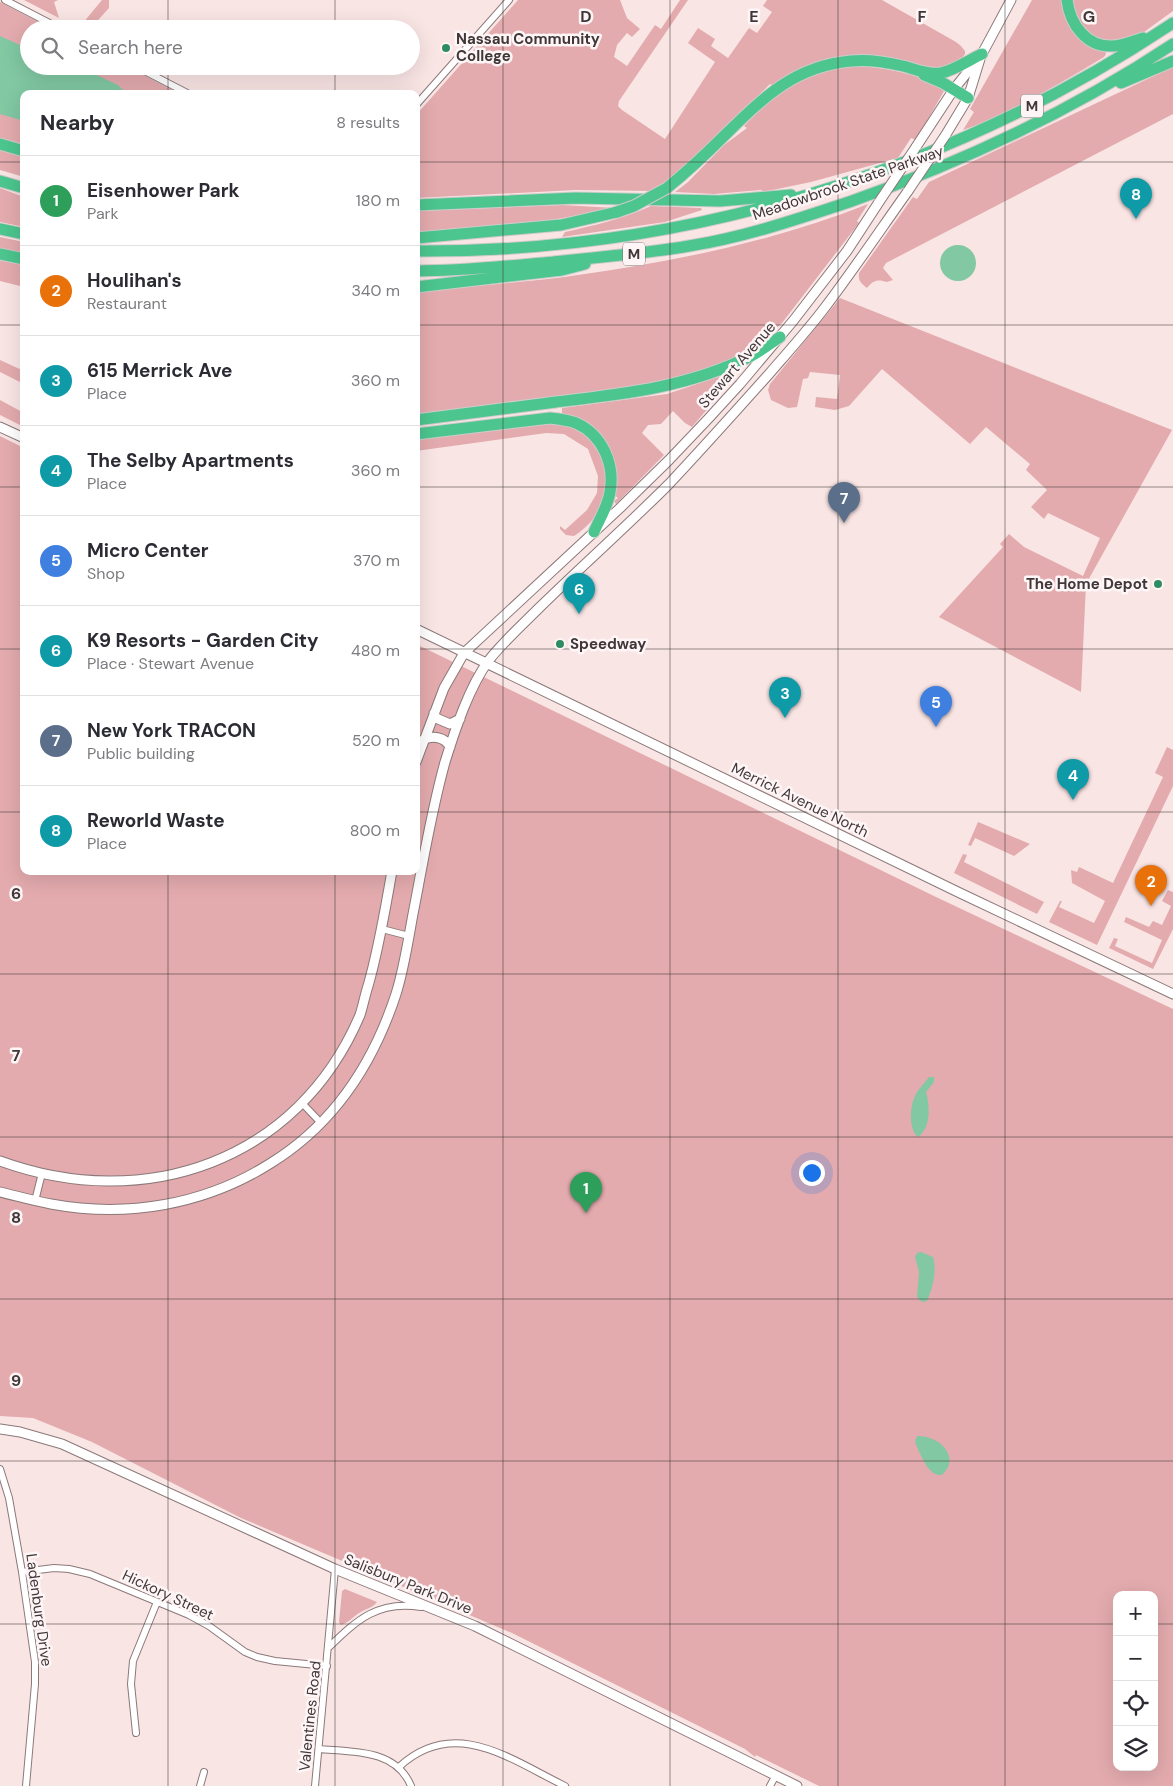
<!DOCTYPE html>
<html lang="en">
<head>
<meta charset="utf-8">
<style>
	:root { --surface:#fff; --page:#f7f7f7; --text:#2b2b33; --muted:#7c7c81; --line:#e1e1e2; --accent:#2f8b62 }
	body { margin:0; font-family:"DM Sans",sans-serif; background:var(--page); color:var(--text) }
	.controls { position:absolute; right:15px; bottom:15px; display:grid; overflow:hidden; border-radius:10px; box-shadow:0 5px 20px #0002 }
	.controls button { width:45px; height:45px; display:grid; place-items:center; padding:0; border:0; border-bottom:1px solid var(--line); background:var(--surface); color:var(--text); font:25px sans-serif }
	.you { position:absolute; left:811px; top:1172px; width:18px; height:18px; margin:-12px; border:4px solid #fff; border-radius:50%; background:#1a73e8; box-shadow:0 0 0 8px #1a73e833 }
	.badge { display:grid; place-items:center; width:32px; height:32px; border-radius:50%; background:var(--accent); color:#fff; font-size:16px; font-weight:700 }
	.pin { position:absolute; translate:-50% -41px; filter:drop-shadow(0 1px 2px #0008) }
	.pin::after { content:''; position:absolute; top:26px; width:18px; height:15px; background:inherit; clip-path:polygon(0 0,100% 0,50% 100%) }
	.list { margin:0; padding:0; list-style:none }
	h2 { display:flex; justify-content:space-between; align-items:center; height:65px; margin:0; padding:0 20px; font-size:21px }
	h2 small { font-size:16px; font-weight:400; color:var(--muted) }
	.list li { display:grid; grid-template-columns:32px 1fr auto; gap:15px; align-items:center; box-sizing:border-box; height:90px; padding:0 20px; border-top:1px solid var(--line) }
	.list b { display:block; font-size:19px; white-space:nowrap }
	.list p { margin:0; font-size:16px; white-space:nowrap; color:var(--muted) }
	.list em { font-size:16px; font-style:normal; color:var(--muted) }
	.icon { flex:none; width:28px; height:28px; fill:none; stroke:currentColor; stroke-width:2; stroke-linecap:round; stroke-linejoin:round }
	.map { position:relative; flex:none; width:1173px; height:1786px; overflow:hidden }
	.search { position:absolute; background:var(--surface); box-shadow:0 5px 20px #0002; left:20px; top:20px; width:400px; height:55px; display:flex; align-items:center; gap:12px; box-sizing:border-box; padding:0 18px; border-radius:28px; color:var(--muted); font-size:19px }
	.panel { position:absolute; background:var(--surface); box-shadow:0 5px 20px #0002; left:20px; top:90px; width:400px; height:785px; border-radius:10px }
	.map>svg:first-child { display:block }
	.green { fill:#e3abae; fill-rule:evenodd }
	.water { fill:#81c8a3 }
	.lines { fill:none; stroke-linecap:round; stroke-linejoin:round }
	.street-casing { stroke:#8b7879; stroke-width:8 }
	.secondary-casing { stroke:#8b7879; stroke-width:11 }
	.highway-casing { stroke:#cdcbcb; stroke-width:13 }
	.street { stroke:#fff; stroke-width:6 }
	.secondary { stroke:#fff; stroke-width:9 }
	.highway { stroke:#4cc58e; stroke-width:11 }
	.secondary-bridge-casing { stroke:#8b7879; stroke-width:11; stroke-linecap:butt }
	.highway-bridge-casing { stroke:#cdcbcb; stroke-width:13; stroke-linecap:butt }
	.secondary-bridge { stroke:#fff; stroke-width:9 }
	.highway-bridge { stroke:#4cc58e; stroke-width:11 }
	.grid { fill:none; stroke:#403738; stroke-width:1; stroke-opacity:0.55 }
	.poi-dot { fill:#2f8b62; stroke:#fef5f6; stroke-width:2 }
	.labels { text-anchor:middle; stroke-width:5; stroke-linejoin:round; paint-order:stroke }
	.shield { fill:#fef5f6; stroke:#797071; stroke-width:1 }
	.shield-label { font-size:14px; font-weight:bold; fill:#403738 }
	.poi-label { font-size:15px; font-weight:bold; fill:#403738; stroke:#fef5f6; text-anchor:start }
	.street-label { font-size:15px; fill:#403738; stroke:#fef5f6 }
	.grid-label { font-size:16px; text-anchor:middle; font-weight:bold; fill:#403738; stroke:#fef5f6; stroke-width:5; stroke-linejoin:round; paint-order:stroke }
</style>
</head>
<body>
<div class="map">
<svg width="1173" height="1786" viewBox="0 0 1173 1786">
	<rect width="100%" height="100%" fill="#fae5e5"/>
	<path class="green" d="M24,0h34l-4,2 5,16z
		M102,0h7v8l-19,21h-12z
		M518,0h102l7,18 13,11 -8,8 -5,-4 -10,12 -3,12 13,9 28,-41 6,4 19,-29h8l-69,101 -1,5 4,4 43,29 50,-77 -27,-19 10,-15 17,11 -4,7 17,12 21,-30 8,5 15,-21 -9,-6 4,-6h115l74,42 5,4 4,5v3l-6,8 -21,9 -61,-15 -104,30 -3,-2 -90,89 -27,18 -77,-1 -160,8v-83z
		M1032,0h33l3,17 37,34 1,3 -2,3c-45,27 -92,56 -141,73l11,-18 -4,-3z
		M1073,0h100v11l-33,24 -25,8 -23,-6 -10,-11 -9,-18z
		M0,2l52,27h-23v37h97l54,28h-156v51l-24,-6z
		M861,66c32,3 51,8 81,19l-1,4 3,2 -28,49 -5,-2 -13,20 -87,24 -48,10 -2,-2 -47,4 -39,-2 13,-10 36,-37 23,-17 -3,-2c35,-37 65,-57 117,-60z
		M1173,67v47l-287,149 -3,5 10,12 -6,2c-9,-3 -14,-2 -20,6 -6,-5 -9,-7 -8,-15l54,-76 4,2 12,-17z
		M0,150l24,6v21l-24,-7z
		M0,188l24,9v30l-24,-5z
		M868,204l-11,17 2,2 -77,100 -31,27 -46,22 -76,17 -213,27v-123c54,-8 108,-10 162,-18 99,-14 197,-34 290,-71z
		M563,205l52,3c-66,15 -132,21 -199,27v-24z
		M651,206l50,2 1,2 -37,12 -103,15 3,-5c30,-7 58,-13 86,-26z
		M0,237l24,5v12l-24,-5z
		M0,260l24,5v22l-24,-6z
		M840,298l332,132 -86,154 -5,108 -142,-75 64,-70 -3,-3 9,-10 15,13 59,29 17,-38 -52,-25 -4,6 -13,-12 16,-17 -21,-20 4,-6 -44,-37 -16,17 -88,-75 -33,37 -14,4 -20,-3 1,-10 21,2 3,-24 -30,-3 -2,6 -5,1 -6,28 -9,1 -17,-8 -3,-10 2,-6z
		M0,360l24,11v13l-24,-12z
		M733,372v7l-41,48 -7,-4 -12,-12 -12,13 -13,1 -6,8 22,22 -48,49 -2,-3 4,-3 -4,-3c6,-43 -9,-71 -52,-81v-6l105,-14z
		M0,400l24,13v14l-24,-12z
		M547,422c12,2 23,3 34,9 8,5 16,15 19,24 14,30 3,63 -26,81l-8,-1 -6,-6v-3l5,4 22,-20 10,-17 1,-17 -10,-27 -24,-15 -18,-1 -130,18v-12z
		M0,436l24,12v423h392v-227l520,253 237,112v777h-354l-63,-31 -1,2 -10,-8 -233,-116 -271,-115 -149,-76 -59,-24 -33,-2zM1117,1595h37v172h-37z
		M1167,747l6,3v36l-76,159 -48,-23 11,-21h2l-3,6 35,16 11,-22 -33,-18 -1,-13 6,2 2,-5 34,16 50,-106 -8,-4z
		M978,822l5,2 47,20 -16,12 -39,-18 -4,8 -3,-1z
		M963,854l4,1 -3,7 80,40 -7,12 -83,-41z
		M1168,890l5,2v37l-20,40 -44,-21 5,-10 4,1 -3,7 37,17 10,-23 -38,-18 2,-5 23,10 4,-6 9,4 9,-19 -9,-5z
		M345,1589l32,13c-4,6 -12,7 -18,11 -6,4 -11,10 -18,12l-2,-3 3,-31z"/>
	<path class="water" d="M0,36l29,13v17h48l41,19 9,9h-103v27l-24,-7z
		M940 263a18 18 0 1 1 36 0a18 18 0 1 1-36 0Z
		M929,1077h5v5l-8,10c4,14 5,36 -8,45 -10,-8 -8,-31 -3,-41 3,-7 10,-13 14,-19z
		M921,1252l12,5c4,13 0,31 -6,44l-5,1 -5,-5 2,-25 -4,-15 2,-4z
		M917,1436c21,-1 45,20 25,39 -14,2 -22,-22 -27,-33z"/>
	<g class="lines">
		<defs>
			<path id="street" d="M5,0l56,29
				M135,66l54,28
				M416,105l93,-105
				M382,929l27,7
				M302,1103l19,20
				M35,1201l7,-28
				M0,1469l9,29 13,74 13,90v22l-9,102
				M22,1572l32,-4 15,1 21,5 99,41 20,11 36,26 12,5 18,4 52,5
				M329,1647c28,-27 49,-47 92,-40
				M136,1733l-5,-49 2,-23 24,-59
				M319,1749c34,3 77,0 92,37
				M399,1767c55,-51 111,-8 166,19
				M200,1786l4,-14
				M315,1786l20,-217
				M770,1786l6,-11"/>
			<path id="secondary" d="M945,136l23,-38 12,-39
				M916,147l38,-58 28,-35 29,-54
				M0,427l24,11
				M416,629l544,264 213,101
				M434,713l2,5 14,6 10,-5
				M423,740c10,-5 22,-3 27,7
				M416,762l28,-74 20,-35 156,-145 49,-48 39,-41 32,-35 53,-63 54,-70 32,-49
				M0,1161c145,53 298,0 360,-146 3,-9 5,-20 8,-29 11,-38 17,-76 24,-115
				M0,1192c17,4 34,9 51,12 76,14 154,1 220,-41 63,-39 102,-99 125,-169 8,-25 12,-53 17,-80 10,-51 18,-102 32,-152 10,-32 24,-75 44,-102 15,-19 34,-36 51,-53 43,-42 87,-81 129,-123 34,-36 67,-73 100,-110 19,-22 39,-44 57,-68 28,-37 55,-77 82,-115
				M0,1429l20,3 42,12 273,125 140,57 322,160"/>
			<path id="highway" d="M1067,0c3,24 19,47 45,46 11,0 21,-5 31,-8
				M924,75l19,8 25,15
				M1121,83l52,-22
				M0,144l24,7
				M0,181l24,7
				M667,188c21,-17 40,-35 59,-54 38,-37 69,-68 125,-73 18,-2 35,1 52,5 12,3 25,9 38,7 14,-3 28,-13 41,-19
				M416,205l160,-7 144,3 71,-6
				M0,229l24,5
				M416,238l145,-13 56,-13
				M416,251c269,2 534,-79 757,-228
				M0,254l24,5
				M416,271c46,0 91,-5 137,-9 45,-5 91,-8 136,-16 56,-9 109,-27 163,-45 113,-40 220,-90 321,-157
				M416,287l146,-17 23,-6
				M416,420c47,-6 93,-12 140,-18 68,-8 133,-15 195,-46 10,-5 20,-13 29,-19
				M416,434l134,-16c9,1 18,2 26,5 27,12 39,42 34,69 -2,14 -11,28 -16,40"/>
		</defs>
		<use href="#street" class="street-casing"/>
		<use href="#secondary" class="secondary-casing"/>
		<use href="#highway" class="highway-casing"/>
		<use href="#street" class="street"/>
		<use href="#secondary" class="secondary"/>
		<use href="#highway" class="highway"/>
		<defs>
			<path id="secondary-bridge" d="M908,191l37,-55
				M879,202l37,-55"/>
			<path id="highway-bridge" d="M617,212l17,-6 33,-18"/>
		</defs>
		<use href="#secondary-bridge" class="secondary-bridge-casing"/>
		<use href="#highway-bridge" class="highway-bridge-casing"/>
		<use href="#secondary-bridge" class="secondary-bridge"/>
		<use href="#highway-bridge" class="highway-bridge"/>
	</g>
	<path class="grid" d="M168,0v29M335,0v29M503,0v1786M670,0v1786M838,0v1786M1005,0v1786M168,66v28M335,66v28M0,162h24M416,162h757M0,325h24M416,325h757M0,487h24M416,487h757M0,649h24M416,649h757M0,812h24M416,812h757M168,871v915M335,871v915M0,974h1173M0,1137h1173M0,1299h1173M0,1461h1173M0,1624h1117M1154,1624h19"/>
	<g class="poi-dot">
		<circle cx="446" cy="48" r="5"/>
		<circle cx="1158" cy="584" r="5"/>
		<circle cx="560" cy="644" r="5"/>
	</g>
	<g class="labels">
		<g class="shield">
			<rect x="1021" y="94.5" width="22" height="23" rx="4"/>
			<rect x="623" y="242.5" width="22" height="23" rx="4"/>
		</g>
		<g class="shield-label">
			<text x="1032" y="111">M</text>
			<text x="634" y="259">M</text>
		</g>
		<g class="poi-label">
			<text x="456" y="44">Nassau Community<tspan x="456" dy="17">College</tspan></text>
			<text x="1148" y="589" text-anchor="end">The Home Depot</text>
			<text x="570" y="649">Speedway</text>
		</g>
		<g class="street-label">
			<text transform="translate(848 183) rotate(-19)" y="5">Meadowbrook State Parkway</text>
			<text transform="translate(737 365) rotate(-49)" y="5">Stewart Avenue</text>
			<text transform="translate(800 800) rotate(26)" y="5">Merrick Avenue North</text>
			<text transform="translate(408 1584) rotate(22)" y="5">Salisbury Park Drive</text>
			<text transform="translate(168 1595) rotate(25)" y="5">Hickory Street</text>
			<text transform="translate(39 1610) rotate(82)" y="5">Ladenburg Drive</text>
			<text transform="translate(310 1716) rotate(-84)" y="5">Valentines Road</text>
		</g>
	</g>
	<g class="grid-label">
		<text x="586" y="22">D</text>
		<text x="754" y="22">E</text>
		<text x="922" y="22">F</text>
		<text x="1089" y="22">G</text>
		<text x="16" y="899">6</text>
		<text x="16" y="1061">7</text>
		<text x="16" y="1223">8</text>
		<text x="16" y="1386">9</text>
	</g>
</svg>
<div class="controls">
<button>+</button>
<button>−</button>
<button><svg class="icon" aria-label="locate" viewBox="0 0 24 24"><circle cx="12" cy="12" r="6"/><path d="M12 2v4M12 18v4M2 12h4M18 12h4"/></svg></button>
<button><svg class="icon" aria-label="layers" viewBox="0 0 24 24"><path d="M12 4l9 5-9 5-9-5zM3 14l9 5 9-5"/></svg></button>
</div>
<div class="you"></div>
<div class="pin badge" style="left:586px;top:1213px;background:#2e9e5b">1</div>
<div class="pin badge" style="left:1151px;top:906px;background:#e8710a">2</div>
<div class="pin badge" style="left:785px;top:718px;background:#0f9aa8">3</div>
<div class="pin badge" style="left:1073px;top:800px;background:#0f9aa8">4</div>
<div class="pin badge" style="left:936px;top:727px;background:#3f7fe0">5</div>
<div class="pin badge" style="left:579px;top:614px;background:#0f9aa8">6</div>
<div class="pin badge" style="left:844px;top:523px;background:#5c6f8a">7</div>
<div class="pin badge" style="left:1136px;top:219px;background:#0f9aa8">8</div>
<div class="search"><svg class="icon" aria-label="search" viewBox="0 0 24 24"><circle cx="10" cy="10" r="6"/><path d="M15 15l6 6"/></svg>Search here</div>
<section class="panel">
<h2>Nearby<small>8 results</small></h2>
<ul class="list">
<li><span class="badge" style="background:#2e9e5b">1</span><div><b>Eisenhower Park</b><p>Park</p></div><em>180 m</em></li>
<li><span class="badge" style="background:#e8710a">2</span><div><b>Houlihan's</b><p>Restaurant</p></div><em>340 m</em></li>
<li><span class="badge" style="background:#0f9aa8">3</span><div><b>615 Merrick Ave</b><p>Place</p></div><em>360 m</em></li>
<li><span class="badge" style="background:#0f9aa8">4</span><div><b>The Selby Apartments</b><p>Place</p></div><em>360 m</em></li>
<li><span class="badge" style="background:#3f7fe0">5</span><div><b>Micro Center</b><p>Shop</p></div><em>370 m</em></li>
<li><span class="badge" style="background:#0f9aa8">6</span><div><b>K9 Resorts - Garden City</b><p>Place · Stewart Avenue</p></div><em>480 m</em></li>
<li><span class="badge" style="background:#5c6f8a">7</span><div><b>New York TRACON</b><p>Public building</p></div><em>520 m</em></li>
<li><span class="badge" style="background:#0f9aa8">8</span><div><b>Reworld Waste</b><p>Place</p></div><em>800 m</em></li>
</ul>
</section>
</div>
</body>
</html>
